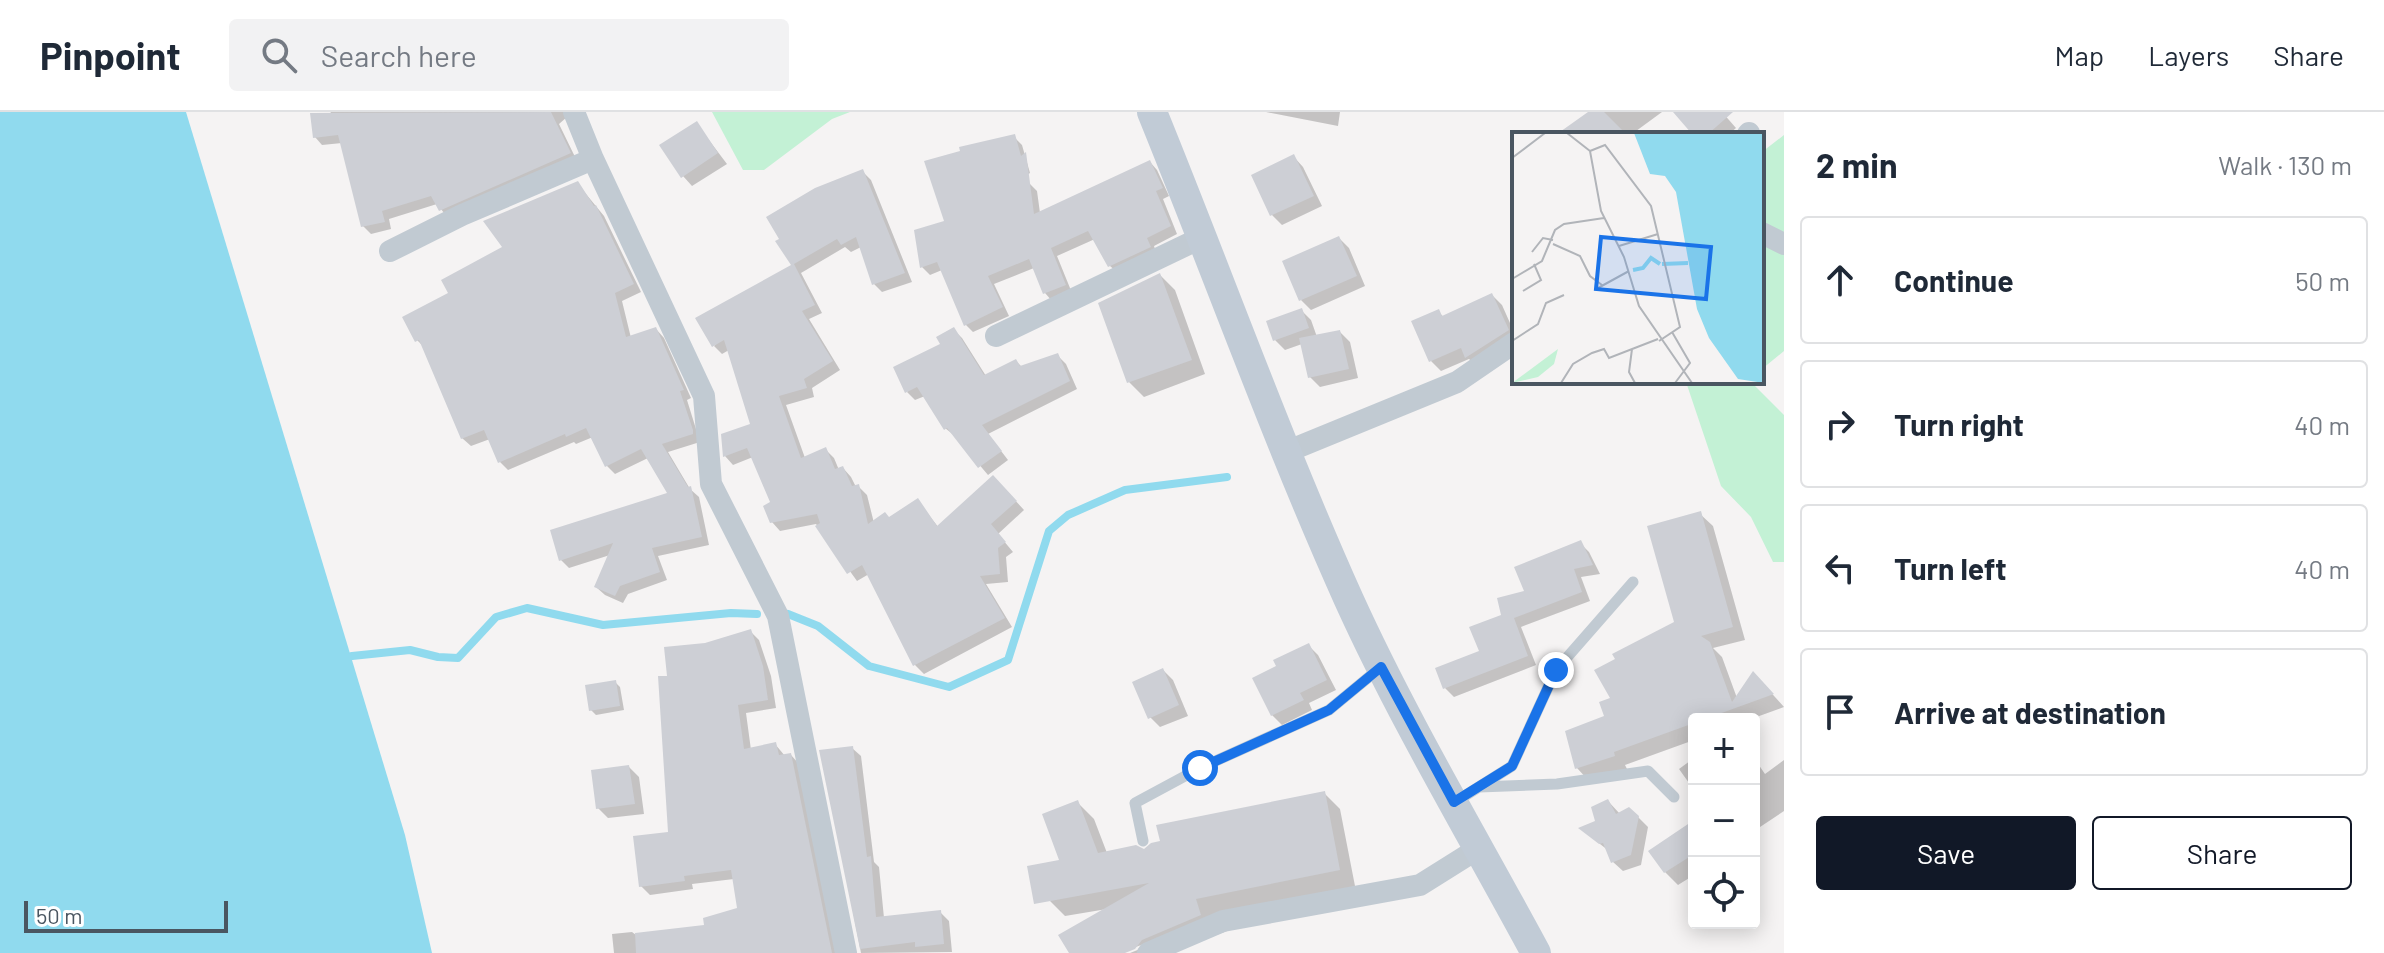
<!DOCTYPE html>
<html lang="en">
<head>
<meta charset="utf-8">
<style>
	:root { --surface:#fff; --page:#f2f2f3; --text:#1f2937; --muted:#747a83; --line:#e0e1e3; --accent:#111827 }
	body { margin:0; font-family:Barlow,sans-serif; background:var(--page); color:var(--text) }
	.controls { position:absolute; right:24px; bottom:24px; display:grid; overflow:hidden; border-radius:8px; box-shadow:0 4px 20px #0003 }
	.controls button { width:72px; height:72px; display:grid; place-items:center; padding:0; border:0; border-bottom:2px solid var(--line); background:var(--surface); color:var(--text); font:40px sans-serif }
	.scale { position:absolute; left:24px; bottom:20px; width:204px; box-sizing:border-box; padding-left:8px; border:4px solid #4a5661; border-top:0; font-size:22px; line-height:28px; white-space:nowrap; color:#4a5661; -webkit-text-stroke:6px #fff; paint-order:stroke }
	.stop { position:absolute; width:24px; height:24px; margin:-18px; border:6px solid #1a73e8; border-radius:50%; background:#fff }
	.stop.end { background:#1a73e8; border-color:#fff; box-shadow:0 2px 8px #0008 }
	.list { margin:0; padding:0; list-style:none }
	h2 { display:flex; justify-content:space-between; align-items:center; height:104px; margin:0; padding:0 32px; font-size:34px }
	h2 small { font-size:26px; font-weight:400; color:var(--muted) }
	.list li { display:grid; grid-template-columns:52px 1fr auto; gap:24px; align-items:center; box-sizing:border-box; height:128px; margin:0 16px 16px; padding:0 16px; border:2px solid var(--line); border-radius:8px }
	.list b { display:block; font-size:30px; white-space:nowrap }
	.list em { font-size:26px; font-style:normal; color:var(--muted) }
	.actions { display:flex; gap:16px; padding:24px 32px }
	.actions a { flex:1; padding:18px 0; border:2px solid var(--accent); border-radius:8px; text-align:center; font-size:28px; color:var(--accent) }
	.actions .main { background:var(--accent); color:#fff }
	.icon { flex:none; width:44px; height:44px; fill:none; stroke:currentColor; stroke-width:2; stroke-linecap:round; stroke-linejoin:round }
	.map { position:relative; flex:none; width:1784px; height:841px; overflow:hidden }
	header { display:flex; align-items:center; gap:48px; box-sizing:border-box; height:112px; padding:0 40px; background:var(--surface); border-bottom:2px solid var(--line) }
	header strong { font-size:38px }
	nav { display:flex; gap:44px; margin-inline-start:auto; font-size:28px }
	.search { width:560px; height:72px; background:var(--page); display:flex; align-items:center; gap:20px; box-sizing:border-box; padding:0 28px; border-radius:8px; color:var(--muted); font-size:30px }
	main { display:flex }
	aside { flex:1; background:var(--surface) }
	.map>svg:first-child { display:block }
	.green { fill:#c3f1d5 }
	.water { fill:#90daee }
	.shadow { fill:#0003 }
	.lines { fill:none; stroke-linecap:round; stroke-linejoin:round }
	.stream { stroke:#90daee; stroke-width:8 }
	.building { fill:#cdcfd5 }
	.service { stroke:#c1cad2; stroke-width:11 }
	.minor { stroke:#c1cad2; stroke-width:22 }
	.secondary { stroke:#c1cbd6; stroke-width:30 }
	.route { stroke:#1a73e8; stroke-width:10 }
	.inset-river { fill:none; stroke:#90daee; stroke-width:4 }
	.inset-road { fill:none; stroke:#b1b4b9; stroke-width:2 }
	.view { fill:#1a73e8; fill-opacity:0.15; stroke:#1a73e8; stroke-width:4 }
	.inset-edge { fill:none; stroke:#4a5661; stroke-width:4 }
</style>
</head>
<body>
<header>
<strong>Pinpoint</strong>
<div class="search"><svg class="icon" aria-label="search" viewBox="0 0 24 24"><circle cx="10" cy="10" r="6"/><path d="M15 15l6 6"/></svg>Search here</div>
<nav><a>Map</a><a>Layers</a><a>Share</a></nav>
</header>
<main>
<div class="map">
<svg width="1784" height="841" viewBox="0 0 1784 841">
	<rect width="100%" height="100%" fill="#f5f3f3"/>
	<path class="green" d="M712,0h138l-18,7 -68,51h-21z
		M1784,23v216l-22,18v-217z
		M1686,270h65l33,33v147h-11l-22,-45 -30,-31z"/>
	<path class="water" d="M0,0h186l219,723 27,118h-432z"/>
	<path class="shadow" d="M331,0h234l2,5 -8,7 18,37 -129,57 -11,-14 -48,15 2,10 -20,5 -8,-8 -21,-83 -20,2 -7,-8z
		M1266,0h74l-2,14z
		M1591,0h71l-30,22h-71z
		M1675,0h47l14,16 -7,6h-35z
		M696,11l31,41 -35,22 -9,-10z
		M1014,25l8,8 8,28 -21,13 21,-2 7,7 3,22 110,-51 7,8 12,26 -6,3 14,35 -23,12 3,9 -39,18 -8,-7 -15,-27 -38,17 15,37 -20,8 -7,-8 -11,-25 -40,16 15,32 -36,16 -7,-7 -24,-55 -12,5 -8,-8 25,-45z
		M1294,45l9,10 19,39 -40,19 -10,-10 -19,-39z
		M862,59l9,9 41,102 -30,10 -8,-8 -13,-37 -10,5 -6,-5 -44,26 21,40 -13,6 31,51 -28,18 2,9 -28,8 19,53 20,-9 9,9 5,12 4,-2 8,9 5,10 2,-1 9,9 7,28 16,-4 27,-19 22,28 63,-42 22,24 -26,24 15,18 -7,5 2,25 -22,2 26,43 -88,47 -9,-9 -46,-91 -12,7 -41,-57 -36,7 -8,-9 1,-19 -20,-46 -20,8 -8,-9 27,-31 -23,-75 -7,4 -8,-8 80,-80 -16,-25z
		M577,71l27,33 37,76 -19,9 9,37 25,-9 8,9 27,60 -4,2 13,42 -32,10 22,37 9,8 10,48 -51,11 9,24 -39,14 -5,9 -18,-8 -9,-8 14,-32 -41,13 -8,-8 109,-66 -22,-36 -33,16 -8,-8 -14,-29 -17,7 -2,-2 -66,28 -8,-8 -10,-23 -19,7 -9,-8 -38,-91 -7,-7 34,-46z
		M1339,126l10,10 16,38 -54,24 -10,-10z
		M1160,163l15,15 30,84 -61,23 -15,-15z
		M1492,183l10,10 12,27v11l-37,23 -8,-7 -28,12 -10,-10 7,-49 6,5z
		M1301,198l10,10 6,17 23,-5 10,10 8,36 -38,9 -10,-10 -8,-33 -17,6 -10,-10z
		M953,217l9,9 24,38 30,-15 6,6 36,-11 8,8 11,25 -89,45 20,26 -20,15 -33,-39 -10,-8 -20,-32 -10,4 -8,-8z
		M1700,402l13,12 32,114 -32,8 9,9 15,41 28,-12 19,21 -33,12h-57v21l-69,25 2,4 -38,12 -12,-13 30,-50 5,-19 65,-76z
		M1580,431l9,9 11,22 -19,3 9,24 -69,26 15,38 -82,32 -9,-9 36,-35 22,-37z
		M750,519l9,9 12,36 5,32 -30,5 5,37 24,-6 10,12 6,-1 8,9 39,189h-224l-2,-19 20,-2 4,3 70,-9 34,-17 -6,-30 -42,5 1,5 -43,6 -9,-9 29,-52 -1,-157 36,-32z
		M1308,533l10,10 18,35 -27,13 3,7 -30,15 -10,-10 7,-48z
		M1163,558l10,10 15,36 -28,11 -10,-10z
		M615,570l5,5 4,23 -28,5 -5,-5z
		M852,636l9,8 13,106 5,5 5,51 56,-6 9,9 3,31 -91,1 -39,-201z
		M1694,646v32l-15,-21z
		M1754,646l11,16 19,-14v51l-30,20z
		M629,655l10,10 5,37 -36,4 -10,-10z
		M1324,681l16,16 15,77 -190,67h-35l15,-6 -1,-3 -25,9h-48l36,-44 -42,7 -16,-16 29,-97 16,16 13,34 37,-1z
		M1608,689l12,13 18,3 10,10 -7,38 -18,6 -10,-9 -4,-11 -18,-14z
		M1694,711v52l-16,10 -13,-13z"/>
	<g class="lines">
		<path class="stream" d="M788,502l30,12 51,40 80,21 59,-27 41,-129 19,-16 57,-25 102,-13
			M352,544l58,-6 28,7 20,1 38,-41 31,-9 76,17 128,-12 26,1"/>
	</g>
	<path class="building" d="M551,0l20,41 -132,58 -8,-15 -49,15 3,11 -24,5 -23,-92 -25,3 -3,-25z
		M1588,0h16l22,22h-69z
		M1673,0h60l-25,22h-16z
		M697,9l21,32 -37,25 -22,-33z
		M1015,22l6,22 5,-4 8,62 116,-54 13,28 -7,3 15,35 -24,12 4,9 -43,20 -20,-36 -37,17 15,37 -23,9 -14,-35 -41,17 15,31 -39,19 -27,-64 -17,6 -6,-38 30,-9 -20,-60 36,-10 -1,-4z
		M1294,42l20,42 -44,20 -19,-41z
		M863,57l42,104 -33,12 -16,-48 -15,8 -4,-6 -43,25 21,41 -13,6 31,50 -29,18 3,9 -28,8 22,62 25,-11 9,22 8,-3 9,20 7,-2 9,40 17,-12 4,5 29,-19 19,28 56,-51 24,26 -26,23 15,18 -8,6 2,26 -20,2 25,42 -92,48 -51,-101 -15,9 -32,-48 5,-3 -3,-9 -47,9 -7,-17 7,-4 -23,-54 -24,9 -2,-23 29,-10 -26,-84 -12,7 -17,-29 96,-53 -16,-24 4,-2 -13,-22 49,-29z
		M578,69l16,25 2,-1 38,79 -19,9 11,44 30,-10 28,63 -4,1 13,39v4l-31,10 26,43 3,-1 11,51 -50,11 8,24 -40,14 -5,10 -21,-9 19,-44 -54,18 -9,-31 117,-37 -26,-44 -36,18 -19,-39 -20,9 -1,-3 -67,29 -14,-33 -23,9 -42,-99 -4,2 -13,-25 46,-24 -7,-13 61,-33 -19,-26z
		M1339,124l18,40 -58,25 -17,-40z
		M1160,161l32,87 -65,23 -29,-80z
		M1492,181l17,37 -44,28 -4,-10 -32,14 -18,-41 28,-12 3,7z
		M1302,196l7,20 -36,13 -7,-20z
		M954,215l30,48 32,-16 4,7 38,-13 12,28 -88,44 20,26 -24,17 -31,-40 -3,2 -27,-43 -12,6 -12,-26 47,-23 -4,-7z
		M1340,218l9,39 -41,9 -9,-40z
		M1701,399l32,116 -32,9 9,6 22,60 21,-31 21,23 -69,25h-11v4l-80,29 1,4 -40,13 -10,-38 39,-15 -5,-14 11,-4 -16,-28 21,-11 -3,-5 62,-32 -27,-96z
		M1581,428l12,25 -19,4 8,23 -68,26 14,38 -85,33 -8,-21 44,-17 -10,-24 32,-12 -4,-17 27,-7 -10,-24z
		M751,517l12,37 5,34 -30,5 6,44 32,-7 3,13 12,-2 41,200h-196l-1,-20 69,-8 -1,-7 34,-10 -6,-38 -47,6 1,5 -46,6 -6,-51 35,-4 -10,-156h9l-3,-29 41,-4z
		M1309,531l18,37 -27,13 4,7 -33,16 -19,-38 24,-12 -3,-6z
		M1163,556l16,37 -31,14 -16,-37z
		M616,568l4,26 -31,5 -4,-26z
		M853,634l14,111 4,-1 5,61 65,-7 3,34 -29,3v-5l-55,7 -41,-199z
		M629,653l6,39 -39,5 -5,-39z
		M1325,679l15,79 -144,29 5,16 -59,25 -7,9 -10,4h-56l-11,-18 91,-52 -115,21 -7,-38 32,-6 -17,-46 36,-14 20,53 38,-8 8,4 7,-6 9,-2 -4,-16z
		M1608,687l8,15 13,-7 10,9 -8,39 -20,8 -8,-20 -4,1 -21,-16 17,-7 -4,-14z
		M1694,708v34l-30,19 -16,-22z"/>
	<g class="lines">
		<path class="service" d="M1479,675l78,-3 91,-13 26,26
			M1455,690l57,-36 44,-96 77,-88
			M1143,729l-8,-38 65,-35 129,-58 52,-43"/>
		<path class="minor" d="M574,0l19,47 111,237 7,88 67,132 68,337
			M1748,22l1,-1
			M1762,121l22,11
			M390,139l72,-36 131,-56
			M996,224l207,-99
			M1286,340l171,-70 57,-39
			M1148,841l75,-32 197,-36 59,-37"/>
		<path class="secondary" d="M1152,0c66,162 125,328 197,488 55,121 124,236 187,353"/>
	</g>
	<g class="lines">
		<path class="route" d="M1200,656l129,-58 52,-43 73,135 58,-36 44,-96"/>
	</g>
	<g transform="translate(1512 20)">
		<rect width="252" height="252" fill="#f5f3f3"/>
		<path d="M46,217l-4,15 -16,13 -26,6z" fill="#c3f1d5"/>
		<path d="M122,1h130v250l-26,-4 -29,-41 -12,-29 -21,-117 -11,-16 -15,-2z" fill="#90daee"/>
		<path class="inset-river" d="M150,132l26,-1M121,138l10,-2 8,-10 9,6"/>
		<path class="inset-road" d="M55,1l23,18 11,60 23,46 15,49 53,77M78,19l15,-6 46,61 29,121 -21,14M0,26l33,-25M41,112l27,12 10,20 12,9M107,114l39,-12M20,120l11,-14 10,2M0,147l30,-18 13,-31 9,-6 40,-6M86,156l31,-17M11,159l18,-11 -7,-16M160,200l18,31 -15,20M0,209l26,-17 8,-21 18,-8M120,217l-3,23 6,11M49,251l12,-19 19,-11 12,-4 5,9 49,-19"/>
		<path class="view" d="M89,105l110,10 -5,52 -110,-10z"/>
		<rect width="252" height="252" class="inset-edge"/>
	</g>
</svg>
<div class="controls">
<button>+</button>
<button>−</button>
<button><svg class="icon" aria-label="locate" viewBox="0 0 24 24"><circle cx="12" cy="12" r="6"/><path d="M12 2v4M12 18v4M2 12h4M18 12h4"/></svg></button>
</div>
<div class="scale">50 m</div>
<div class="stop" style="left:1200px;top:656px"></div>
<div class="stop end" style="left:1556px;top:558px"></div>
</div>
<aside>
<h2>2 min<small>Walk · 130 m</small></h2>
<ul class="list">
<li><svg class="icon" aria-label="ahead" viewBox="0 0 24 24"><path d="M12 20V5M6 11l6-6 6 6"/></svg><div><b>Continue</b></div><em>50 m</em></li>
<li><svg class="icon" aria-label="right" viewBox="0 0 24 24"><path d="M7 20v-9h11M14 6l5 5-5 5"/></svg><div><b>Turn right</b></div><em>40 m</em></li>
<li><svg class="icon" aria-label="left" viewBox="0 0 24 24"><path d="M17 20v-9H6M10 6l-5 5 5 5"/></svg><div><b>Turn left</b></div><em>40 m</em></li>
<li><svg class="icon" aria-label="arrive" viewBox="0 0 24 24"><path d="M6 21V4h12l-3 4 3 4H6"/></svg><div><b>Arrive at destination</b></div></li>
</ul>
<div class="actions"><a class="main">Save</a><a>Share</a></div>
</aside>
</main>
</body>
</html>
